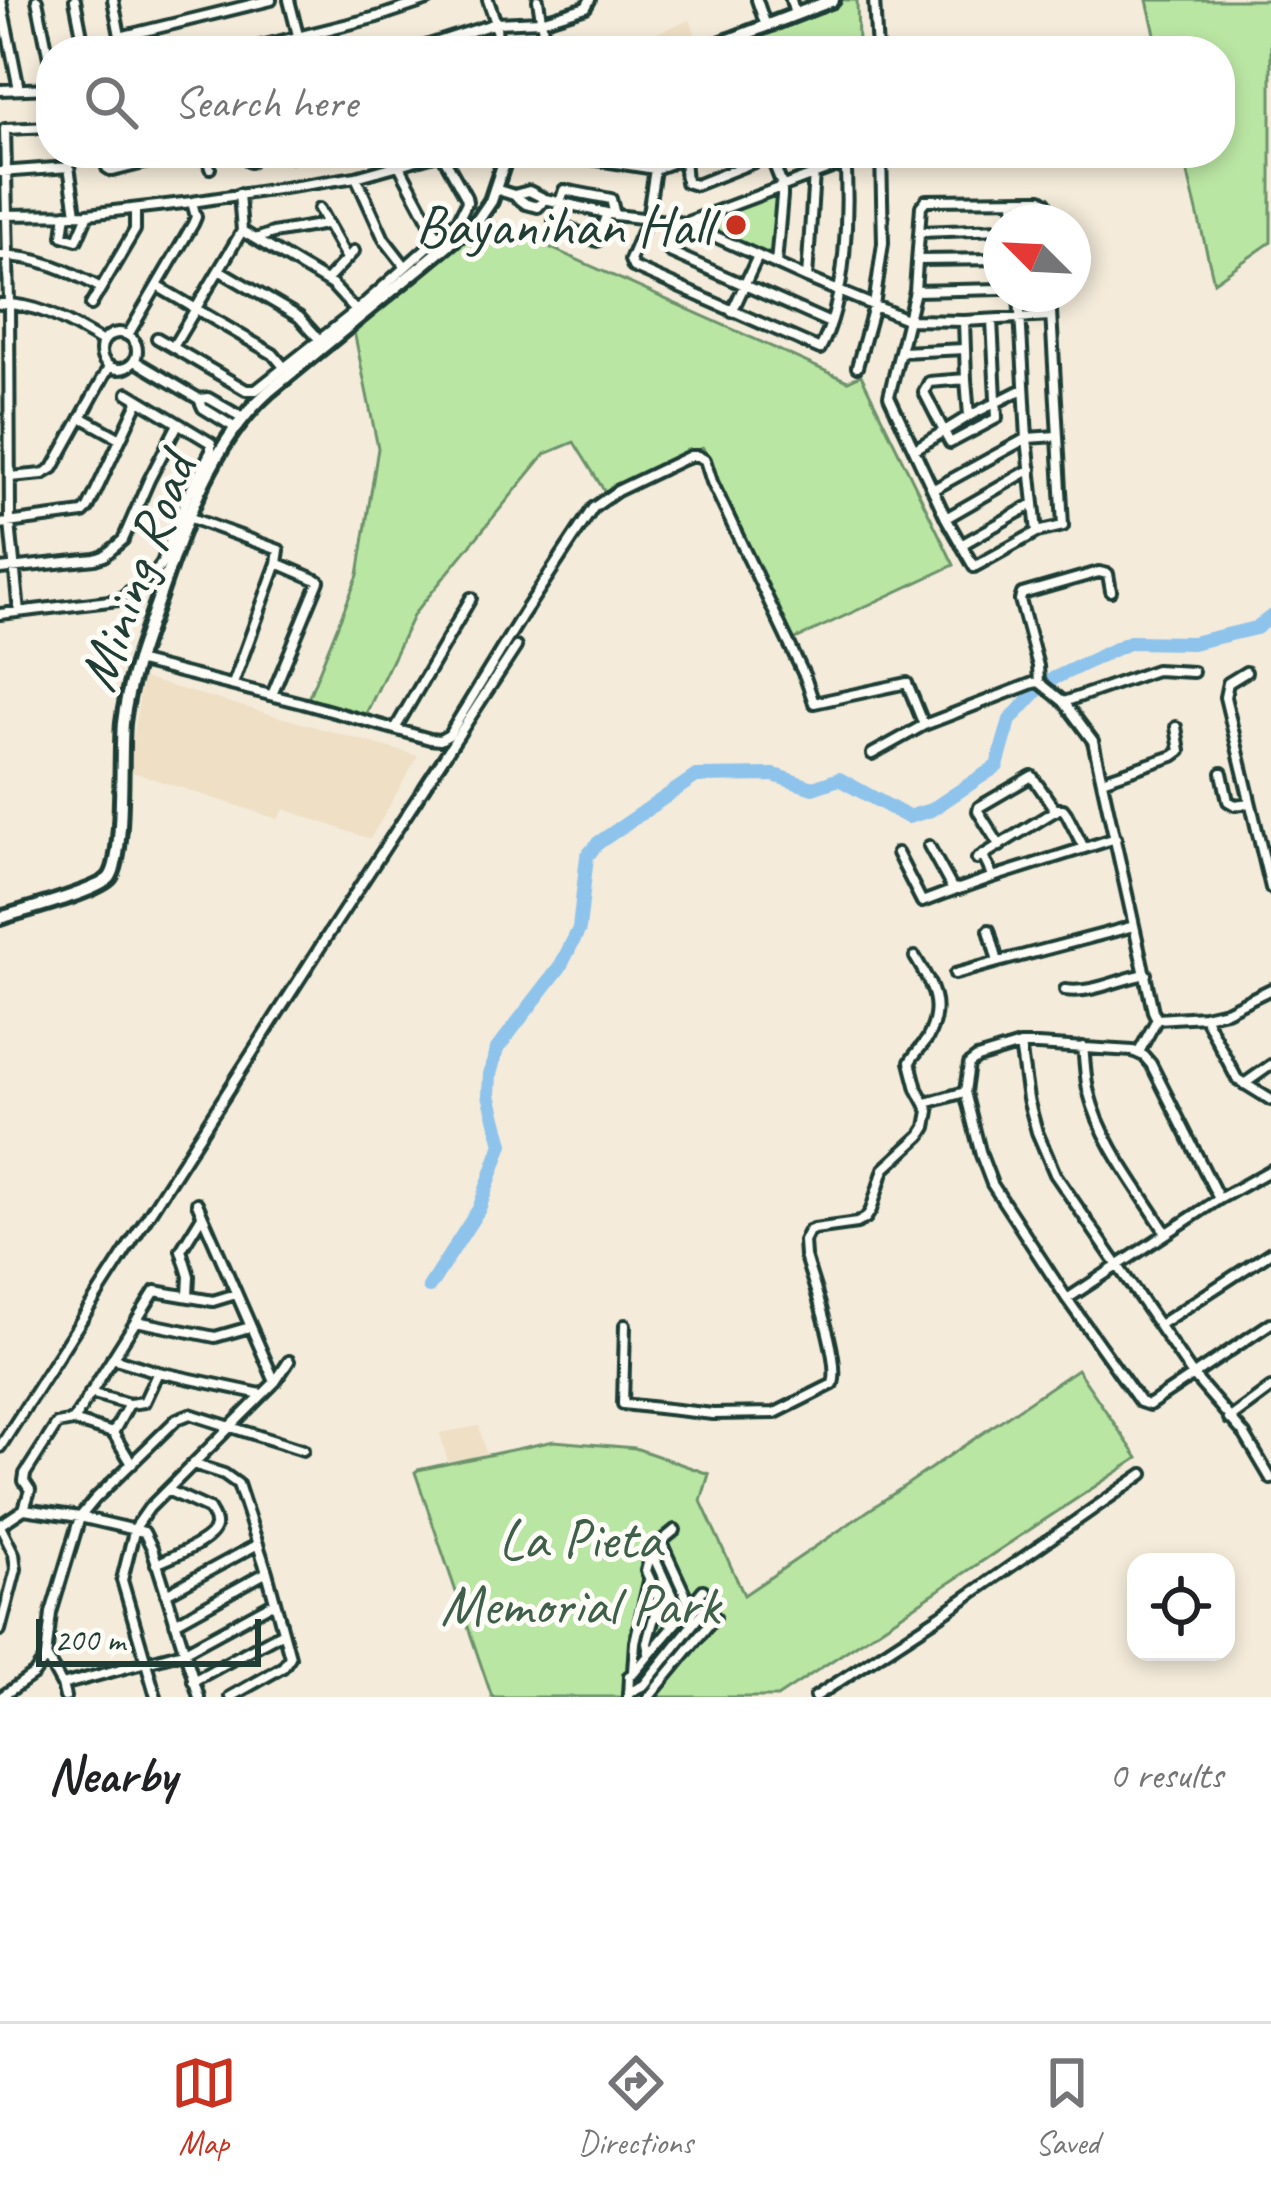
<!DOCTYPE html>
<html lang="en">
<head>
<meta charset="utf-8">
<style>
	:root { --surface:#fff; --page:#f2f2f2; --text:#202124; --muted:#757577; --line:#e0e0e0; --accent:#c8321e }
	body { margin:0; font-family:Caveat,sans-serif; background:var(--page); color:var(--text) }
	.controls { position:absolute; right:36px; bottom:36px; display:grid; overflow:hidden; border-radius:24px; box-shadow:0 6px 18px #0003 }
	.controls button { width:108px; height:108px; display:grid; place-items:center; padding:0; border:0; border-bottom:3px solid var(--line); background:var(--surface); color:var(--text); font:60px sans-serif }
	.compass { position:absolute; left:983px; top:204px; width:108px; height:108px; border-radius:50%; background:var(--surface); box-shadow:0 6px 18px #0003; rotate:294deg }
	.scale { position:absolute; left:36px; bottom:30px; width:225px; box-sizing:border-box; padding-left:12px; border:6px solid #1f3d34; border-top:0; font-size:33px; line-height:42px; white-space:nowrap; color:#1f3d34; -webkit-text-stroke:9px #fdfcf7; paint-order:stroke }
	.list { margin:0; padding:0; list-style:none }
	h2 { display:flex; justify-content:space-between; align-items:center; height:156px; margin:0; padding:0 48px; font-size:51px }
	h2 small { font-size:39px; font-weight:400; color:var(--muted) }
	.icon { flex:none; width:66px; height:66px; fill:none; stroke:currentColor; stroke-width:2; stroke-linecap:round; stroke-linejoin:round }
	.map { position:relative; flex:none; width:1271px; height:1697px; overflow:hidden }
	.search { position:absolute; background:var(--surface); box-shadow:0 6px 18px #0003; left:36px; right:36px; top:36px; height:132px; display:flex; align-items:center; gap:30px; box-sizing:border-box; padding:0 42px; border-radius:48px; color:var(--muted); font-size:45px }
	.sheet { height:324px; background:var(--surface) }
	nav { display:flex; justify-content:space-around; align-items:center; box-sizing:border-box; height:168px; border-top:3px solid var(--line); background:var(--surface); font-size:33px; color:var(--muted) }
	nav a { display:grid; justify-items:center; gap:6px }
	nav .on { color:var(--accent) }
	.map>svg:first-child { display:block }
	.built { fill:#eedfc5 }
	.green { fill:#bae6a3; stroke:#6c926c; stroke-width:3 }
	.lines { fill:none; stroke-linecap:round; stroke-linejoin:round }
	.river { stroke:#8ec3ec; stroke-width:14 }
	.street-casing { stroke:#1f3d34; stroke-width:16 }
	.secondary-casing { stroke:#1f3d34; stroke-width:20 }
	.street { stroke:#fdfcf7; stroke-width:8 }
	.secondary { stroke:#fdfcf7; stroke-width:10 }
	.poi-dot { fill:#c8321e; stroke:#fdfcf7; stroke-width:4.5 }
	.labels { text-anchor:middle; stroke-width:10; stroke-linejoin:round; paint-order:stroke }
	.poi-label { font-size:57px; fill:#1f3d34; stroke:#fdfcf7; text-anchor:end }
	.street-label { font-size:57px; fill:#1f3d34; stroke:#fdfcf7 }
	.park-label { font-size:57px; fill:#3e5f4a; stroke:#fdfcf7 }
</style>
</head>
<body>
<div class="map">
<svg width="1271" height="1697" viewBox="0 0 1271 1697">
	<rect width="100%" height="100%" fill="#f4ebda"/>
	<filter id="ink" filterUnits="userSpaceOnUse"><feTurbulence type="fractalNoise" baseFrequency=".00833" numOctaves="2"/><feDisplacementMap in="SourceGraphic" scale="24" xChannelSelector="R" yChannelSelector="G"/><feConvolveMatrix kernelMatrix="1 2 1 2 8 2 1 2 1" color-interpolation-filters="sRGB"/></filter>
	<g filter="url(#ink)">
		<path class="built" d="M690,20l10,26 -15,5h-23l-6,-18z
			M142,678l276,78 -48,83 -86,-30 -6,10 -149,-48z
			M479,1426l7,28 -38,8 -8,-29z"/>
		<path class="green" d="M842,0h15l1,44 -18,7h-118l-1,-3z
			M1147,0h124v242l-57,40 -31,-129h37v-102h-61z
			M780,189l-4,68 -83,-34z
			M484,218l364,163 13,-6 93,190 -163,76 -88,-193 -98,44 -31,-50 -29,12 -131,160 -49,102 -57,-17 50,-124 20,-127 -24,-117z
			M1077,1369l61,89 -361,239h-285l-77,-225 3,-2 136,-29 81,7 74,26 -8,27 43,94z"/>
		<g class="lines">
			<path class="river" d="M429,1287l50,-78 23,-65 -13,-49 1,-21 7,-25 63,-82 19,-38 8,-73 11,-13 98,-67 78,-1 39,13 26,-9 69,38 23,-7 66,-44 13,-46 34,-37 86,-41 62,1 64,-15 15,-11"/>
			<defs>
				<path id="street" d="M1,0l18,89
					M37,0l14,68
					M75,0l10,51
					M113,0l10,51
					M289,0l13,51
					M538,0l8,51
					M757,0l9,26
					M791,0l4,15
					M874,0l3,51
					M120,37l151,-37
					M241,51l136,-34 51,-17
					M410,51l86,-28 45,-2 45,-14 4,-7
					M486,51l11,-6 -1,-22 -8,-23
					M0,90l51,-2
					M5,129l4,174 1,220 9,89
					M5,129l46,-2
					M67,153l9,60
					M104,153l3,15 5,3 72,-18
					M206,153l4,15
					M248,153l2,9
					M292,153v3
					M770,154l12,31v11l-6,68
					M566,155l89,14 -8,51 -17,40 3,7 187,82c27,-50 29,-138 25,-196
					M684,158l2,24 10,3 81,-32
					M400,167l38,71
					M655,169l43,-16
					M0,172l69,-5
					M356,177l28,62 21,27
					M495,189l19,6 12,9 12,3 7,-8
					M514,195l15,-4 16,8 70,16 70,8 160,-60 37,-1
					M1014,200l1,22
					M319,209l27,48
					M607,213l-10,28 -43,-20 10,-31 47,9 4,16
					M66,214l-3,22 14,4 11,-26
					M0,215l88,-1 104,-12 164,-25 82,-23 5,2 23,41 1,5 -9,18 -102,91 -100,79h-10l-89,-52
					M1047,222l-1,-20 -5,-3 -115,1 -5,6 -6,85 -26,105 57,122 28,49 63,-35 26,-6 -13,-232
					M678,223l-10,25 2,4 160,71
					M685,223l122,55 102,42 55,1 87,-5
					M242,231l90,54 24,26
					M920,232l81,-3
					M258,238l15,-5 53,-9
					M0,256c38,0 68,14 101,32
					M918,260l83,-1
					M219,270l80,47 20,22
					M807,278l7,-105
					M326,281l28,-30
					M157,286l116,68 11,13
					M915,291l86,-2
					M1019,294l8,144 10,94
					M0,304c40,-1 69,19 103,38
					M91,305l44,-75v-21
					M732,312l26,-56
					M964,321l2,58 -37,3 -5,10 26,51 47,-25 -5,-98
					M101 351a18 18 0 1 1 36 0a18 18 0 1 1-36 0Z
					M128,335l65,-111 3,-7 -4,-15
					M173,347l69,-116 -3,-37
					M901,352l64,-3
					M135,361l64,38 9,-1 35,20
					M857,367l17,-61 9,-63 -2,-90
					M966,379l3,37
					M199,399l4,9 34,21
					M81,417l38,21
					M915,449l54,-33 54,-27
					M10,477l33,-3 10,-6 56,-101
					M934,489l93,-51 30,-2
					M188,517l91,33 -2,13 -44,121
					M946,518l85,-49
					M0,524l83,-11 5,-5 51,-108
					M961,545l72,-41
					M0,569l95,-10 9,-3 19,-16 26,-60 29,-56
					M0,614l118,-14 38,-29 6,-8 25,-66 24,-46v-8l-83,-50
					M136,661l166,42 128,36 10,1 9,-5 74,-121 70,-106 24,-17 73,-35h8l7,4 7,22 93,195 9,26 93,-20 17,42
					M1246,672l-18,11 -3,14 46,191
					M1039,682l-1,-16 -18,-66 2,-6 77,-22 9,2 3,17
					M272,695l47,-114 -42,-18
					M1064,702l92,-32 37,2
					M395,729l76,-131
					M872,754l52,-29 109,-42 6,-1 25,20 29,39 60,270 4,8 47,-3 33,63 34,21
					M1222,773l6,28 7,4 14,-2
					M1102,780l71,-24 7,-5 -4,-24
					M929,846l23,42 7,1 34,-12
					M1000,846l-22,-35 1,-4 53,-31 24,35
					M897,853l25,49 32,-12
					M983,856l10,21 123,-39
					M977,859l81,-50h5l3,4 18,35
					M989,930l9,32 136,-36
					M955,974l43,-12
					M1065,990c28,4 53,-11 81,-16
					M1204,1016l22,-5 45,-22
					M1020,1045l8,54 9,33 18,42 137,200 53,61 26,44
					M1083,1047c2,15 2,32 6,46 13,51 50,96 77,140
					M1139,1052l18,-33
					M1244,1084l27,-19
					M926,1103l39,-11
					M1219,1199l-68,-135 -7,-8 -11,-5 -96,-6h-17l-43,13 -8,6 -4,28 16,63 11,29 75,115 73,103 9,3 122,-82
					M197,1203l78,179
					M188,1296l1,-20 -8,-26 21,-34
					M1067,1299l152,-100 52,-29
					M136,1321l79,16 35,-10
					M625,1325l-2,79 90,10 62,-1 58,-29c8,-24 -20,-100 -28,-128l-1,-15 5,-10 5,-2 43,-6 9,-5 5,-8 13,-41 37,-34 5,-8 3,-16 -12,-22 -7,-27c4,-8 12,-15 17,-23 18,-33 5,-53 -12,-82
					M1159,1325l112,-73
					M112,1358l46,14 103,22
					M90,1393l39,11
					M1229,1419l42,-31
					M73,1421l82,-130 58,10 23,-7
					M113,1433l16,-29 15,-2 14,-30
					M0,1447l324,-506 192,-294
					M193,1464l31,10 14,10 29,88 23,85 -7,10 -53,30
					M24,1509l6,-19 -6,-9 1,-7 32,-50 16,-3 40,12 19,31
					M0,1525l24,-16 56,8 64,15 8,16 47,149
					M0,1526l14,28 2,15 -16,61
					M661,1542l29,63
					M652,1553l29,63
					M156,1564c13,-6 56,-22 59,-37 1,-8 -3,-12 -6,-18l-42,-19
					M166,1594l92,-50
					M175,1623l92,-51
					M672,1627l-26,-56 6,-22 23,-19
					M649,1653l-2,-10 12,-44
					M47,1658l15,27 3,12
					M633,1672l2,-30 14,-61
					M193,1681l90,-49
					M62,1685l121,-33 92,-50
					M628,1693l16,-8 65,-81
					M1,1697l33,-23 12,-17 5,-44 29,-96 15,-18 82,-80 13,-5 113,36
					M156,1697l-34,-117 13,-52 14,-20 126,-126 14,-21
					M628,1697l1,-21 5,-3 69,-83
					M649,1697l66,-80
					M815,1697l126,-82 202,-141"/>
				<path id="secondary" d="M701,51l132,-51
					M0,918c21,-7 100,-27 110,-41 15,-21 10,-124 13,-154 5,-43 21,-83 35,-123 25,-72 52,-156 110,-208l210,-172 13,-19 16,-48"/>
			</defs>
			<use href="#street" class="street-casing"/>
			<use href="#secondary" class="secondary-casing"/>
			<use href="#street" class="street"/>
			<use href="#secondary" class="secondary"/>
		</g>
	</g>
	<circle class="poi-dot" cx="736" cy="225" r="12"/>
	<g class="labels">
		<g class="poi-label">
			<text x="712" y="245">Bayanihan Hall</text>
		</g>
		<g class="street-label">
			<text transform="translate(135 572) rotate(-70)" y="20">Mining Road</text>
		</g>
		<g class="park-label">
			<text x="580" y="1558">La Pieta<tspan x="580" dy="66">Memorial Park</tspan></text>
		</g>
	</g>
</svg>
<div class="controls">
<button><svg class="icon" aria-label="locate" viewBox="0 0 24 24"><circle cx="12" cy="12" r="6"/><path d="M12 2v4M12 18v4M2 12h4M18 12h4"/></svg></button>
</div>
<svg class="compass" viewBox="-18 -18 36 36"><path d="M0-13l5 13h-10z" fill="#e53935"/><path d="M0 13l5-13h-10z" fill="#757577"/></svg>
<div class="scale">200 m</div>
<div class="search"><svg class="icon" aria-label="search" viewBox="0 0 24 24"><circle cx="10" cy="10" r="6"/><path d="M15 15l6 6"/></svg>Search here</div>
</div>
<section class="sheet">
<h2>Nearby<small>0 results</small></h2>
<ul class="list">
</ul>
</section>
<nav>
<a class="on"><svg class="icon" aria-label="map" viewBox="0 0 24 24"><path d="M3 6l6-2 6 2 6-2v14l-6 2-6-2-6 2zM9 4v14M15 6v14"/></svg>Map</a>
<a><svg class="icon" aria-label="directions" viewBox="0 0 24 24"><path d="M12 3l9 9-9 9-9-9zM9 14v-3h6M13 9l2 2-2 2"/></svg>Directions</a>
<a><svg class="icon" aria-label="saved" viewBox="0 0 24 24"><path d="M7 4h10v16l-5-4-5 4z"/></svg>Saved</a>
</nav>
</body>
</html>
